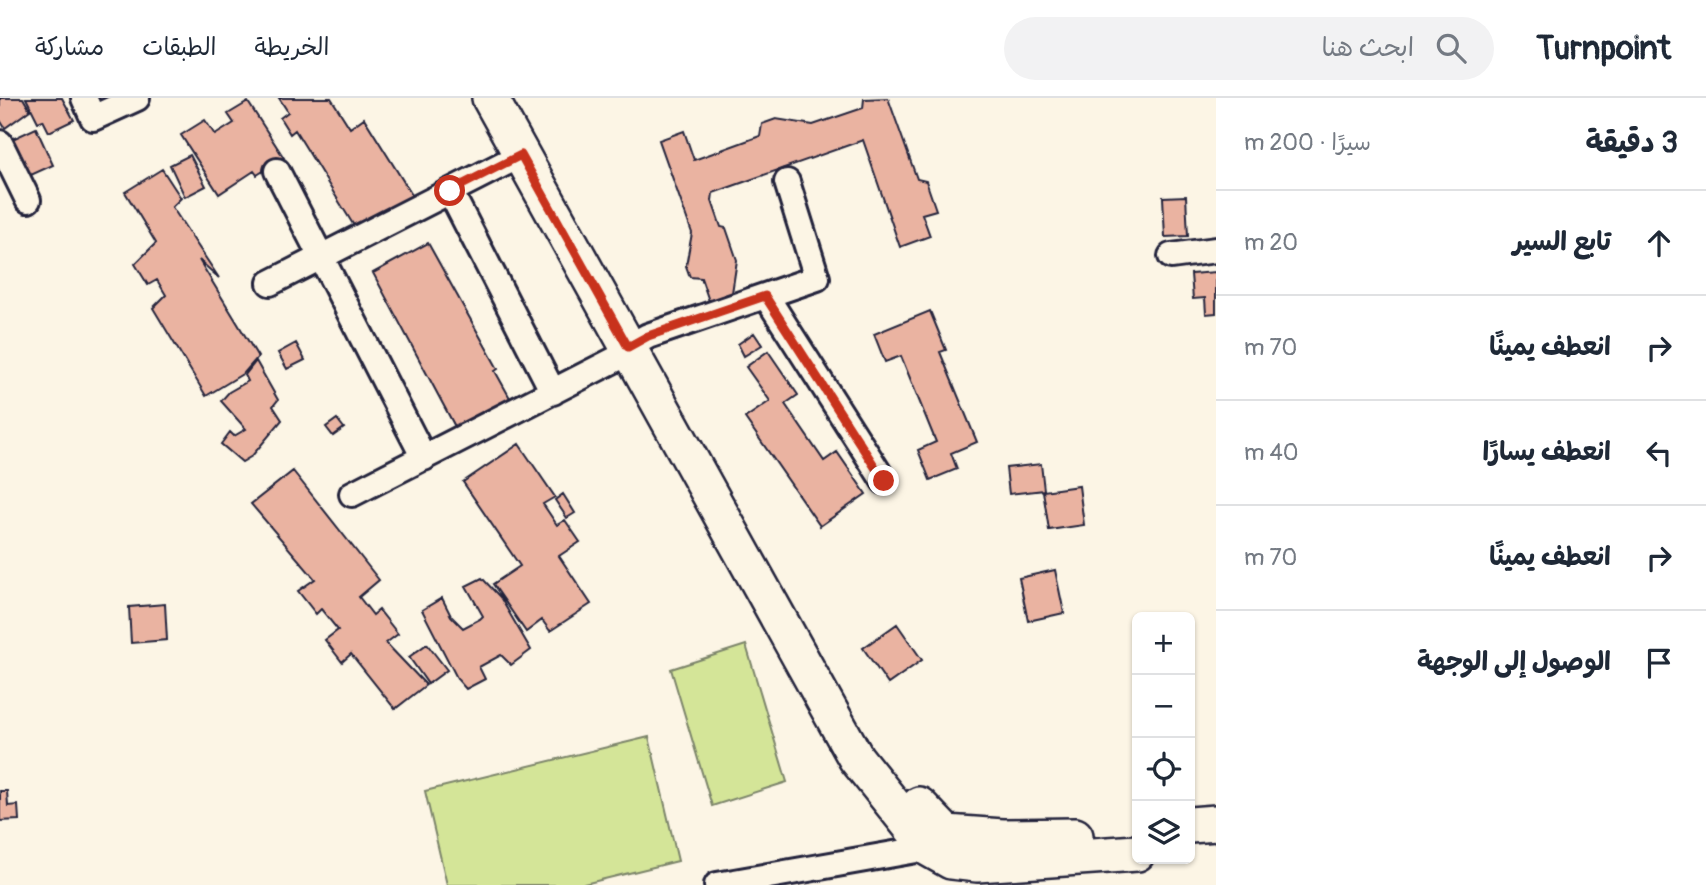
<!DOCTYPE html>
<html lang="ar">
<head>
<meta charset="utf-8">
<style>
	:root { --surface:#fff; --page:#f2f2f3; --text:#1f2937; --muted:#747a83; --line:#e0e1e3 }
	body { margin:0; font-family:Pangolin,"Playpen Sans Arabic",sans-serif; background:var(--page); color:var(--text); direction:rtl }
	.controls { position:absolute; right:21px; bottom:21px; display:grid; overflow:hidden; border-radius:10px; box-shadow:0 2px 5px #0004 }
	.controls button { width:63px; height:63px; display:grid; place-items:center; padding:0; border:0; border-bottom:2px solid var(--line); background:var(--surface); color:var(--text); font:35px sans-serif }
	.stop { position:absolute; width:21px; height:21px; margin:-16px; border:5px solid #c8321e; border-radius:50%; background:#fff }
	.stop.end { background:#c8321e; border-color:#fff; box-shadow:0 2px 7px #0008 }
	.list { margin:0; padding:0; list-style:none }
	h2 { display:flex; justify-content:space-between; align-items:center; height:91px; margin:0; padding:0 28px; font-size:30px }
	h2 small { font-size:23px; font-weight:400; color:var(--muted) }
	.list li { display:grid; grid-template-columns:46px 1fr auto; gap:21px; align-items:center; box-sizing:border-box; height:105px; padding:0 28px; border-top:2px solid var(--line) }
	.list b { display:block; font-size:26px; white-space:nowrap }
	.list em { font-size:23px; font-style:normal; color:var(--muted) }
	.icon { flex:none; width:38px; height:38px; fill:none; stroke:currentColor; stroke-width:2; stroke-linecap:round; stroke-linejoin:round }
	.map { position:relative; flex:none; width:1216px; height:787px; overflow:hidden; direction:ltr }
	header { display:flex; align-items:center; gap:42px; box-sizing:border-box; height:98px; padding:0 35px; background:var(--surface); border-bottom:2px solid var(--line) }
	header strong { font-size:33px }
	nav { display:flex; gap:38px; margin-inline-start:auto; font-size:24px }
	.search { width:490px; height:63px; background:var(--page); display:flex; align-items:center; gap:18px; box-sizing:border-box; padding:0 24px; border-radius:38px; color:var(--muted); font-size:26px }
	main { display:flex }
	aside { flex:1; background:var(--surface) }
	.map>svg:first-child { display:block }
	.pitch { fill:#d4e598; stroke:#7b846a; stroke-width:2 }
	.building { fill:#eab3a1; stroke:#22223b; stroke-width:2 }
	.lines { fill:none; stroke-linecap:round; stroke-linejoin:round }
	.street-casing { stroke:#22223b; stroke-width:30 }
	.secondary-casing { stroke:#22223b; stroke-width:40 }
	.street { stroke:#fcf5e5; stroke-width:24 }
	.secondary { stroke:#fcf5e5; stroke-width:35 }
	.route { stroke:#c8321e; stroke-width:9 }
</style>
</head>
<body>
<header>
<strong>Turnpoint</strong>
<div class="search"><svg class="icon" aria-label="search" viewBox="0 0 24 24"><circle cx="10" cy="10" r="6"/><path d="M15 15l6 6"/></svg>ابحث هنا</div>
<nav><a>الخريطة</a><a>الطبقات</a><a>مشاركة</a></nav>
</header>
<main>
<aside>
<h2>3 دقيقة<small>سيرًا · 200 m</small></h2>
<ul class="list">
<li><svg class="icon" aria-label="ahead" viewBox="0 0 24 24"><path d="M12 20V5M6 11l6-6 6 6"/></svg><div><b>تابع السير</b></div><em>20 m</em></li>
<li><svg class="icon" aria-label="right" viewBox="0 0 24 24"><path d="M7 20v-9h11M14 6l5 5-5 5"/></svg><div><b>انعطف يمينًا</b></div><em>70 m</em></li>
<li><svg class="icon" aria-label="left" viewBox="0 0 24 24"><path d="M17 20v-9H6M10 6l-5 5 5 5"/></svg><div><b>انعطف يسارًا</b></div><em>40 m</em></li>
<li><svg class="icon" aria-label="right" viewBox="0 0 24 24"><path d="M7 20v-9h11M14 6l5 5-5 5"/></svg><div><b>انعطف يمينًا</b></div><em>70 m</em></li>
<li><svg class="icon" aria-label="arrive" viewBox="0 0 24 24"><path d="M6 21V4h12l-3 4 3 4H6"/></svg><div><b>الوصول إلى الوجهة</b></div></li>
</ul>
</aside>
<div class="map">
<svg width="1216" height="787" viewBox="0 0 1216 787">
	<rect width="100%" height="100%" fill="#fcf5e5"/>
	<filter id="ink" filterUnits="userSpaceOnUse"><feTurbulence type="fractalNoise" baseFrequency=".0143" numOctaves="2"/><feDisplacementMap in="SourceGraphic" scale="14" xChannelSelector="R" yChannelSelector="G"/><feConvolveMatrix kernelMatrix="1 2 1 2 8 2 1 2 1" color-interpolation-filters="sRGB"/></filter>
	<g filter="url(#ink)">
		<path class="pitch" d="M746,547l41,137 -75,24 -41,-137z
			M649,639l29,124 -98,24h-133l-22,-94z"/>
		<path class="building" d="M0,0h23l7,12 -25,18 -5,-8z
			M26,0h36l12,22 -25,12 -6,-12 -5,2z
			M279,0h52l19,30 14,-10 51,82 -56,34 -64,-104 -5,4 -10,-16 8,-6z
			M888,0l29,81 9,2 10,29 -14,4 8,22 -30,11 -37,-107 -150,53 -1,8 9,26 5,1 11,32 -5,33 -23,8 -8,-23 -11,-1 -4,-11 6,-33 -33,-93 25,-9 10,29 66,-24 2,-12 14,-5 37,6 50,-17 1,-9z
			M248,4l36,56 -27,17 -3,-4 -35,23 -38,-59 24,-15 10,15 19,-12 -6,-9z
			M36,30l17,37 -33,15 -16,-37z
			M190,57l16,31 -21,11 -15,-32z
			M162,71l19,29 -9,9 47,71 -20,-18 59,97 -14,16 -38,23 -53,-88 13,-13 -9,-15 -9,5 -13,-21 21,-21 -31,-51z
			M1186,98l2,40 -23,1 -2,-40z
			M428,145l70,126 -3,2 19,34 -54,31 -87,-163z
			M1216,174v41l-10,1 -1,-16 -12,1 -2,-25z
			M930,213l16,39 -6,2 37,90 -26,11 6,16 -27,11 -12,-30 18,-8 -35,-86 -16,6 -11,-28z
			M754,235l8,12 -18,11 -6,-12z
			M296,245l9,17 -18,9 -9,-16z
			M768,253l30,44 -13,9 39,57 13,-9 29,42 -46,32 -75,-108 25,-17 -24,-34z
			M256,263l22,39 -5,6 9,14 -30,36 -10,6 -21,-18 9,-12 4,4 12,-7 -25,-28 8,-9 19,-11 -3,-6z
			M337,321l7,9 -11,8 -7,-9z
			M519,346l36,53 -12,7 14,21 8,-5 15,22 -21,14 32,48 -41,27 -8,-11 -16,12 -33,-48 27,-18 -57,-84z
			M1041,366l3,26 -35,4 -3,-26z
			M293,373l86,109 -20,17 14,18 6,-5 19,24 -12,9 40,42 -31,24 -44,-55 -9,8 -17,-22 13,-10 -17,-21 -5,5 -18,-23 17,-12 -64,-75z
			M1079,388l5,39 -35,5 -6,-39z
			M563,396l12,19 -8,5 -12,-18z
			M1055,472l9,43 -36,8 -9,-43z
			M482,480l18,19 31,53 -20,15 -10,-10 -22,12 6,12 -19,10 -8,-9 -36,-70 20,-12 9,18 12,12 17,-9 3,-3 -17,-30z
			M165,506l2,36 -36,3 -2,-36z
			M897,526l25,36 -34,24 -25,-36z
			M427,546l20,26 -19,14 -19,-27z
			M0,693h7l1,15 10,-1 1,15 -19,1z"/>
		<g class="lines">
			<defs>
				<path id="street" d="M84,0l9,20 44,-20
					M0,45l28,57
					M277,73l147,287
					M450,93l103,201
					M1171,158l45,-6
					M270,185l251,-128
					M766,198l118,185
					M628,249l20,-11 169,-58 -30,-96
					M352,396l278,-142
					M717,787l211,-37 9,-7"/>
				<path id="secondary" d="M490,0l366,660 72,90 23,13 26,3 160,-11
					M919,707l27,28 57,4 72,-1
					M1190,727l26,-2"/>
			</defs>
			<use href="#street" class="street-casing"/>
			<use href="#secondary" class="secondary-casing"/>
			<use href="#street" class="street"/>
			<use href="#secondary" class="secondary"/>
		</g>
	</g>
	<g class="lines" filter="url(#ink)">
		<path class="route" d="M450,93l71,-36 107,192 20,-11 117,-40 119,185"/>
	</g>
</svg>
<div class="controls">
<button>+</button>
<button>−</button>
<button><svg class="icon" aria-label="locate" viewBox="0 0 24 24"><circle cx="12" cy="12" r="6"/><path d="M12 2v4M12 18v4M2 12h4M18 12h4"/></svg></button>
<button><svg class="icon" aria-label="layers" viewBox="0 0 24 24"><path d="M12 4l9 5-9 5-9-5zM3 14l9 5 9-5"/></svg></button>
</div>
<div class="stop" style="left:450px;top:93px"></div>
<div class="stop end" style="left:884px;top:383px"></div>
</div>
</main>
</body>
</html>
